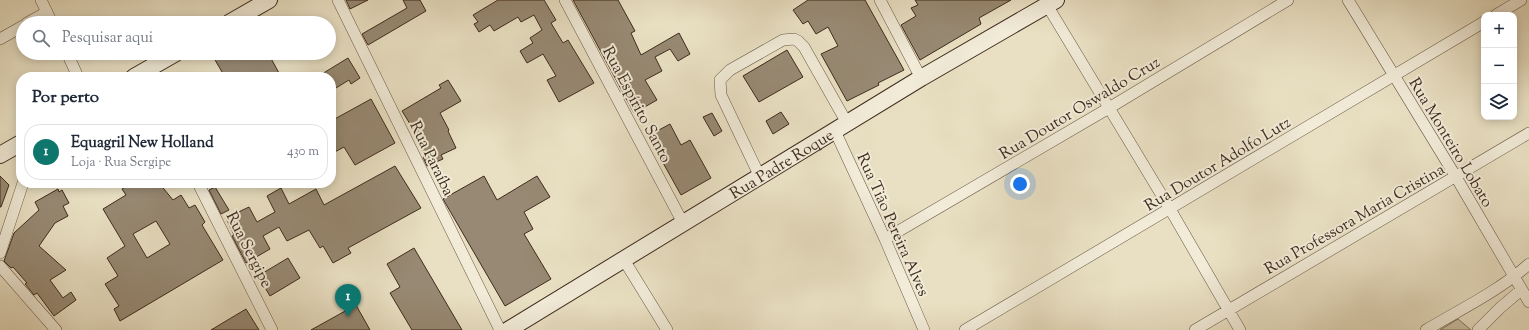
<!DOCTYPE html>
<html lang="pt">
<head>
<meta charset="utf-8">
<style>
	:root { --surface:#fff; --page:#f6f6f7; --text:#1f2937; --muted:#747a83; --line:#e0e1e3; --accent:#0f766e }
	body { margin:0; font-family:"Sorts Mill Goudy",serif; background:var(--page); color:var(--text) }
	.controls { position:absolute; right:12px; top:12px; display:grid; overflow:hidden; border-radius:8px; box-shadow:0 2px 10px #0003 }
	.controls button { width:36px; height:36px; display:grid; place-items:center; padding:0; border:0; border-bottom:1px solid var(--line); background:var(--surface); color:var(--text); font:20px sans-serif }
	.you { position:absolute; left:1020px; top:184px; width:14px; height:14px; margin:-10px; border:3px solid #fff; border-radius:50%; background:#1a73e8; box-shadow:0 0 0 6px #1a73e833 }
	.badge { display:grid; place-items:center; width:26px; height:26px; border-radius:50%; background:var(--accent); color:#fff; font-size:13px; font-weight:700 }
	.pin { position:absolute; translate:-50% -33px; filter:drop-shadow(0 1px 2px #0008) }
	.pin::after { content:''; position:absolute; top:21px; width:14px; height:12px; background:inherit; clip-path:polygon(0 0,100% 0,50% 100%) }
	.list { margin:0; padding:0; list-style:none }
	h2 { display:flex; justify-content:space-between; align-items:center; height:52px; margin:0; padding:0 16px; font-size:17px }
	h2 small { font-size:13px; font-weight:400; color:var(--muted) }
	.list li { display:grid; grid-template-columns:26px 1fr auto; gap:12px; align-items:center; box-sizing:border-box; height:56px; margin:0 8px 8px; padding:0 8px; border:1px solid var(--line); border-radius:16px }
	.list b { display:block; font-size:15px; white-space:nowrap }
	.list p { margin:0; font-size:13px; white-space:nowrap; color:var(--muted) }
	.list em { font-size:13px; font-style:normal; color:var(--muted) }
	.icon { flex:none; width:22px; height:22px; fill:none; stroke:currentColor; stroke-width:2; stroke-linecap:round; stroke-linejoin:round }
	.map { position:relative; flex:none; width:1529px; height:330px; overflow:hidden }
	.search { position:absolute; background:var(--surface); box-shadow:0 2px 10px #0003; left:16px; top:16px; width:320px; height:44px; display:flex; align-items:center; gap:10px; box-sizing:border-box; padding:0 14px; border-radius:22px; color:var(--muted); font-size:15px }
	.panel { position:absolute; background:var(--surface); box-shadow:0 2px 10px #0003; left:16px; top:72px; width:320px; height:116px; border-radius:16px }
	.map>svg:first-child { display:block }
	.green { fill:#ccc1a7; stroke:#857662 }
	.building { fill:#978973; stroke:#3e2b1d; fill-rule:evenodd }
	.lines { fill:none; stroke-linecap:round; stroke-linejoin:round }
	.street-casing { stroke:#695846; stroke-width:12 }
	.secondary-casing { stroke:#3e2b1d; stroke-width:18 }
	.street { stroke:#f1ebd8; stroke-width:11 }
	.secondary { stroke:#f1ebd8; stroke-width:16 }
	.labels { text-anchor:middle; stroke-width:4; stroke-linejoin:round; paint-order:stroke }
	.street-label { font-size:16px; fill:#3e2b1d; stroke:#f1ebd8 }
</style>
</head>
<body>
<div class="map">
<svg width="1529" height="330" viewBox="0 0 1529 330">
	<rect width="100%" height="100%" fill="#e9e0c3"/>
	<filter id="stains"><feTurbulence type="fractalNoise" baseFrequency=".005" numOctaves="4"/><feColorMatrix values="0 0 0 0 .2 0 0 0 0 .09 0 0 0 0 .02 0 0 0 .5 -.17"/></filter>
	<radialGradient id="worn" r=".72"><stop offset=".6" stop-color="#630" stop-opacity="0"/><stop offset="1" stop-color="#630" stop-opacity=".3"/></radialGradient>
	<path class="green" d="M1458,319l13,11h-31z"/>
	<path class="building" d="M346,0h22l-18,9z
		M403,0h17l6,11 -58,34 -6,-11 45,-26z
		M498,0h46l12,20 -5,3 12,20 5,-3 26,43 -35,19 -12,-22 9,-4 -13,-22 -16,9 -7,-12 13,-8 -3,-5 12,-8 -8,-15 -13,7 -3,-5 -24,14 -4,-6 -11,7 -5,-8 4,-2 -5,-7z
		M573,0h45l17,31 -4,2 10,22 38,-22 11,21 -12,7 -8,-12 -15,8 7,14 -17,9 12,20 -23,13z
		M808,0h57l39,70 -26,13 1,2 -32,16 -26,-47 17,-8 -10,-19 -12,7 -8,-13 -5,3 -10,-14z
		M915,0h96l-32,18 2,6 -61,36 -19,-35 15,-9 -5,-8 7,-3z
		M787,50l16,27 -44,25 -16,-26z
		M211,53h57l11,20 -7,4h-47z
		M348,58l12,20 -9,6 -2,-4 -18,11v-14h-14z
		M448,80l13,21 -21,12 9,17 -1,1 8,17 -15,7 2,4 -16,7 -4,-9 3,-1 -13,-23 2,-1 -13,-21 39,-23 -2,-3z
		M371,99l24,44 -40,22 -11,-18 -13,7v-33z
		M781,112l8,12 -16,10 -7,-13z
		M712,113l10,18 -8,5 -11,-19z
		M670,124l11,21 9,-5 21,38 -30,17 -33,-59z
		M395,166l26,42 -73,40 3,5 -18,10 -10,-17 -3,2 -11,-18 -22,11 -8,-14 -16,9 7,13 -24,14 -14,-27 2,-1 -8,-17 23,-11 8,15 18,-10 -8,-16 14,-8 8,16 27,-15 8,16z
		M0,176l9,9 -8,22h-1z
		M484,176l13,24 40,-24 13,21 -26,15 9,17 -9,5 27,45 -46,27 -62,-107z
		M132,183h27l14,17 8,-5 8,13 6,-3 10,17 -3,3 21,35 -103,61 -6,-12 5,-3 -14,-22 13,-8 -11,-18 18,-12 -22,-37 23,-14 -4,-6zM156,221l14,23 -23,14 -14,-24z
		M215,187l14,23 -8,4 -12,-24z
		M58,189l1,3 3,-2 7,13 -6,3 5,10 -13,7 -16,23 27,24 -16,10 13,18 8,-6 5,8 -22,16 -17,-23 -3,2 -8,-10 -1,-1 2,-1 -14,-16 -2,1 -7,-7 10,-28 25,-23 -4,-8z
		M414,248l48,82h-50l-22,-37 10,-6 -13,-23z
		M288,258l12,20 -30,18 -12,-20z
		M356,305l14,25h-59z
		M246,309l13,21h-48z"/>
	<g class="lines">
		<defs>
			<path id="street" d="M41,0l11,23
				M338,0l162,330
				M565,0l118,223
				M880,0l41,78
				M1348,0l108,177 73,125
				M1047,5l123,204 70,121
				M1496,15l25,-15
				M27,23l20,-11
				M0,39l23,-13
				M67,53l11,24
				M835,131l50,108 39,91
				M760,177l-39,-82 -1,-15 10,-10 53,-30 11,-1 4,2 6,6 43,76
				M198,183l74,147
				M885,239l224,-131 179,-108
				M0,253l23,-70
				M624,260l43,70
				M0,266l56,64
				M965,330l519,-308
				M1195,330l334,-197
				M1426,330c35,-21 73,-39 103,-66
				M1478,330l22,-22 21,-18"/>
			<g id="secondary">
				<path d="M229,23l40,-23"/>
				<path d="M134,77l42,-24"/>
				<path d="M0,155l21,-12"/>
				<path id="s1" d="M508,330l413,-252 135,-78"/>
			</g>
		</defs>
		<use href="#street" class="street-casing"/>
		<use href="#secondary" class="secondary-casing"/>
		<use href="#street" class="street"/>
		<use href="#secondary" class="secondary"/>
	</g>
	<g class="labels">
		<g class="street-label">
			<text transform="translate(638 104) rotate(62)" y="6">Rua Espírito Santo</text>
			<text transform="translate(1079 107) rotate(-31)" y="6">Rua Doutor Oswaldo Cruz</text>
			<text transform="translate(1452 142) rotate(59)" y="6">Rua Monteiro Lobato</text>
			<text transform="translate(433 158) rotate(64)" y="6">Rua Paraíba</text>
			<text transform="translate(1217 163) rotate(-31)" y="6">Rua Doutor Adolfo Lutz</text>
			<text dy="6" stroke="none"><textPath href="#s1" startOffset="320">Rua Padre Roque</textPath></text>
			<text transform="translate(1354 218) rotate(-30)" y="6">Rua Professora Maria Cristina</text>
			<text transform="translate(894 224) rotate(66)" y="6">Rua Tião Pereira Alves</text>
			<text transform="translate(250 249) rotate(63)" y="6">Rua Sergipe</text>
		</g>
	</g>
	<rect width="100%" height="100%" filter="url(#stains)"/>
	<rect width="100%" height="100%" fill="url(#worn)"/>
</svg>
<div class="controls">
<button>+</button>
<button>−</button>
<button><svg class="icon" aria-label="layers" viewBox="0 0 24 24"><path d="M12 4l9 5-9 5-9-5zM3 14l9 5 9-5"/></svg></button>
</div>
<div class="you"></div>
<div class="pin badge" style="left:348px;top:317px">1</div>
<div class="search"><svg class="icon" aria-label="search" viewBox="0 0 24 24"><circle cx="10" cy="10" r="6"/><path d="M15 15l6 6"/></svg>Pesquisar aqui</div>
<section class="panel">
<h2>Por perto<small></small></h2>
<ul class="list">
<li><span class="badge">1</span><div><b>Equagril New Holland</b><p>Loja · Rua Sergipe</p></div><em>430 m</em></li>
</ul>
</section>
</div>
</body>
</html>
